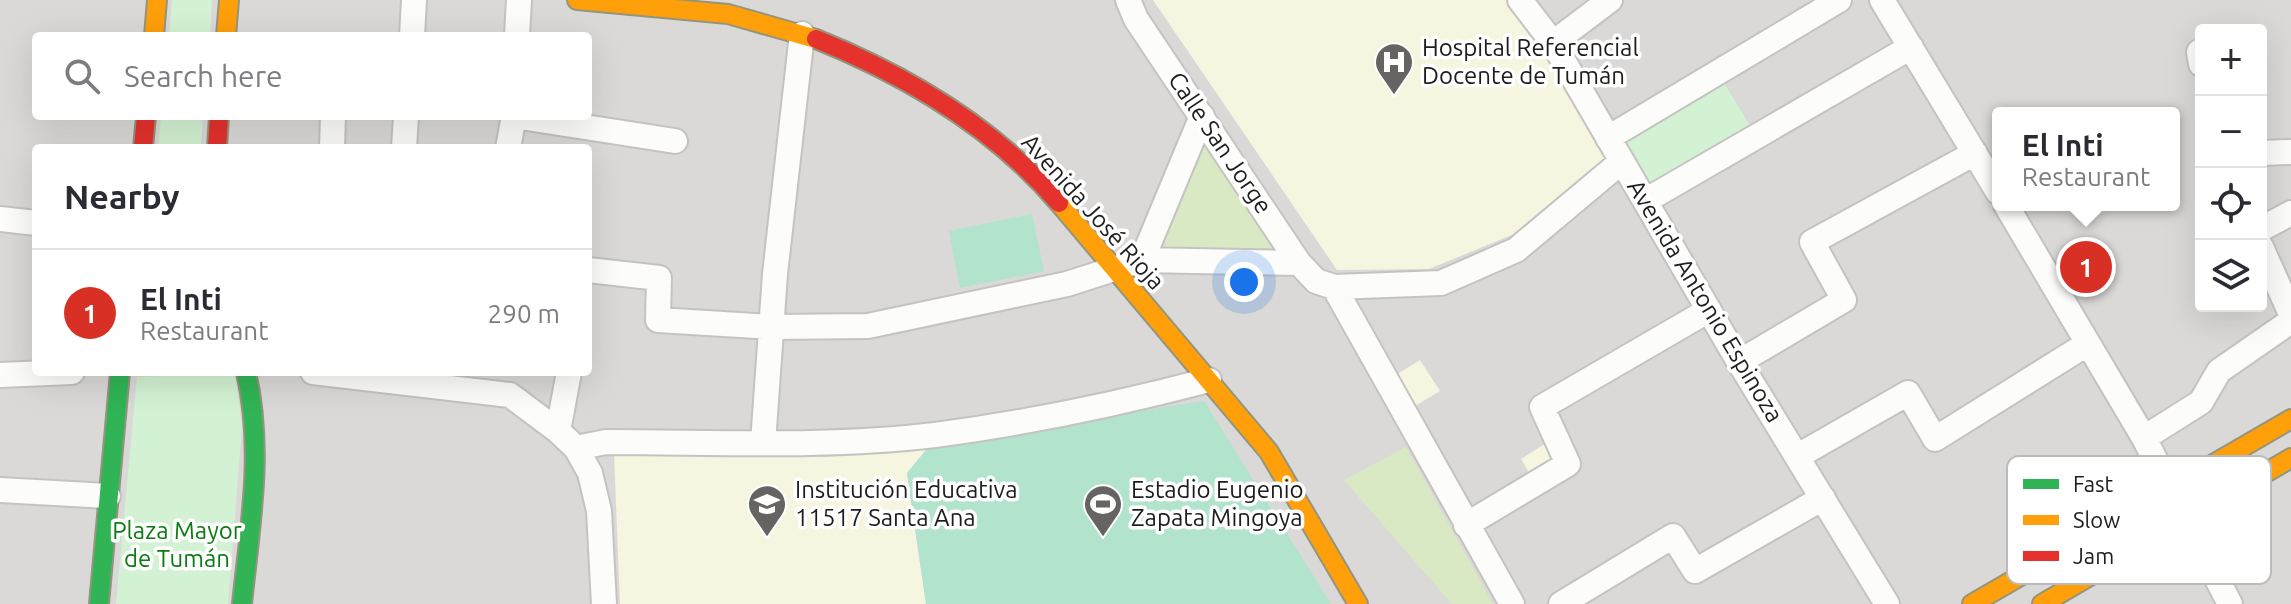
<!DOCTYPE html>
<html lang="en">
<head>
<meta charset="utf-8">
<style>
	:root { --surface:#fff; --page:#f7f7f7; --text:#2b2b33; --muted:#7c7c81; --line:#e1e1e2; --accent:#d93025 }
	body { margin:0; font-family:Ubuntu,sans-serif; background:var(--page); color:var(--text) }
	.controls { position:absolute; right:24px; top:24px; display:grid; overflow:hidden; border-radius:8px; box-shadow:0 8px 32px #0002 }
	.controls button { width:72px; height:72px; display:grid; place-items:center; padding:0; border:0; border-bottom:2px solid var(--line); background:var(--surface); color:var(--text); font:40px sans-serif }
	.you { position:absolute; left:1244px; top:282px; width:28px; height:28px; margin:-20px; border:6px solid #fff; border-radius:50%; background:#1a73e8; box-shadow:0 0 0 12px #1a73e833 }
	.badge { display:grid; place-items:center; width:52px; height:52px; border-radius:50%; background:var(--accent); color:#fff; font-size:26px; font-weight:700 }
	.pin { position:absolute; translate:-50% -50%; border:4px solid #fff; box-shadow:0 2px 8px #0006 }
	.popup { position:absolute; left:1992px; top:107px; width:188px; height:104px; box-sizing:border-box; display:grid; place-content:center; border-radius:8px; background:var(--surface); filter:drop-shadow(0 2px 6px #0005); font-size:26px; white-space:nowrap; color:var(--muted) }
	.popup b { font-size:30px; color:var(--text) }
	.popup::after { content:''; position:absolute; left:50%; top:100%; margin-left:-16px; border:16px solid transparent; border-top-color:var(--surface) }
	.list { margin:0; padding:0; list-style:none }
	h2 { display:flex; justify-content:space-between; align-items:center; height:104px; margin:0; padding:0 32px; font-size:34px }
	h2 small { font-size:26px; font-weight:400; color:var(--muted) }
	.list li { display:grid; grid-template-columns:52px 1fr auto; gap:24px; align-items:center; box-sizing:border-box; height:128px; padding:0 32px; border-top:2px solid var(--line) }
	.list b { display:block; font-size:30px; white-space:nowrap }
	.list p { margin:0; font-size:26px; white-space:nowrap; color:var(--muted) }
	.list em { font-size:26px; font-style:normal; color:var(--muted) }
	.icon { flex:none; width:44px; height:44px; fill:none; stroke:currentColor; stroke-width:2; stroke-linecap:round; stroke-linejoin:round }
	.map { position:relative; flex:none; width:2291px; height:604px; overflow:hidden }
	.search { position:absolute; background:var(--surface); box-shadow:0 8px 32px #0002; left:32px; top:32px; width:560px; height:88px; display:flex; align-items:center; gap:20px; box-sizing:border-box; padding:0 28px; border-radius:8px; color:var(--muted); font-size:30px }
	.panel { position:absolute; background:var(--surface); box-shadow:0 8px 32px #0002; left:32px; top:144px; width:560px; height:232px; border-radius:8px }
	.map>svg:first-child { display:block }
	.residential { fill:#dad9d7; fill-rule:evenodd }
	.education { fill:#f6f5e0 }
	.religious { fill:#d9d8d7 }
	.grass { fill:#d9e9c4 }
	.park { fill:#d3f2d3 }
	.pitch { fill:#b1e3cd }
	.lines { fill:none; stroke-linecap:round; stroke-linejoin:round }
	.street-casing { stroke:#c4c3c2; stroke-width:28 }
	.fast-casing { stroke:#94957e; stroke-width:22 }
	.slow-casing { stroke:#94957e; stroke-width:22 }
	.jam-casing { stroke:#94957e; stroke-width:22 }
	.street { stroke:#fcfcfb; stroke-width:24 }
	.fast { stroke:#30b455; stroke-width:18 }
	.slow { stroke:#ff9f0a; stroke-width:18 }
	.jam { stroke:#e5322d; stroke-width:18 }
	.labels { text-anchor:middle; stroke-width:7; stroke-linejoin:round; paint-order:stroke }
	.poi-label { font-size:24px; fill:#1d1d1d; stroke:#fff; text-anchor:start }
	.street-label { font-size:24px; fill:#1d1d1d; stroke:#fff }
	.park-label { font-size:24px; fill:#0b7b12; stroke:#fff }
	.key { fill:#fff; stroke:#bbb; stroke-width:2 }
	.key-label { font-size:22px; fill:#1d1d1d }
</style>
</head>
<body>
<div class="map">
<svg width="2291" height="604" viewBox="0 0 2291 604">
	<rect width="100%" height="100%" fill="#ebe9e6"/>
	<path class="residential" d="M0,0h2291v604h-2291zM2201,30h60v276h-60zM36,36h552v80h-552zM1998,113h176v92h-176zM36,148h552v224h-552z"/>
	<path class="education" d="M1153,0h354l26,32 74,129 -93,73 -85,35 -92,1z
		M1420,360l20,31 -25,15 -19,-31z
		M1546,443l10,18 -25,15 -10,-17z
		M931,444l-24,29 19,131h-306l-6,-150z"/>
	<path class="religious" d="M0,224l36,4v136l-36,2z"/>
	<path class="grass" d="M1207,141l72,107 -4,4 -108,-3 -3,-12 39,-94z
		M1406,447l87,157h-41l-108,-124z"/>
	<path class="park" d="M172,0h40l-2,36h-41z
		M1724,83l27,44 -105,63 -25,-47z
		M161,116h42l-2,32h-43z
		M235,373l7,53 -14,178h-112l21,-227z"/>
	<path class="pitch" d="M1032,214l12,57 -84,17 -11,-57z
		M1204,401l127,203h-405l-19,-131 24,-29z"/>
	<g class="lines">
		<defs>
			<path id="street" d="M1128,0l8,19 163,244 17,18 18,6 107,-4 75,-33 105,-88
				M1520,0l33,43 186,319 148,242
				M1882,0l116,192
				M412,36l2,-36
				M517,36l2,-36
				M1553,43l57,-43
				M2199,52l2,12
				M514,116l161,25
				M1608,138l231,-138
				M332,148l1,-32
				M404,148l2,-32
				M508,148l6,-32
				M2261,153l30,-1
				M1645,201l266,-154
				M2006,205l138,233 86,166
				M0,219l36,4
				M2261,229l30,-16
				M2261,247l30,67
				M1142,260l60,-144
				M588,270l71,8 -1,42 114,7 96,-1 199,-42 75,-24 157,3
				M1334,287l178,317
				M1739,362l105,-62 -32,-58 163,-89
				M313,372l197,23 48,36 18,17 14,25 9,38 5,93
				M0,375l72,-3
				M558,431l11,-59
				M2144,438l57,-36 18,-31 72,-50
				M763,443l12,-169 27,-240
				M576,448l30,-6c109,0 220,6 329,-7 92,-12 183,-31 274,-55
				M1798,456l110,-63 27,46 152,-95
				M0,490l108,6
				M1466,525l102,-61 -26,-57 167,-97
				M1561,604l112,-68 22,35 128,-73"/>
			<path id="fast" d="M99,604l21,-232
				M242,604c8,-78 22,-154 4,-232"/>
			<path id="slow" d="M577,0l151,14 88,25
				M154,36l3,-36
				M226,36l3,-36
				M1059,203l210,249 89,152
				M1972,604l319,-185
				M2042,604l249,-146"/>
			<path id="jam" d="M816,39c92,37 178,88 243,164
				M143,148l3,-32
				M217,148l2,-32"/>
		</defs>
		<use href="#street" class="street-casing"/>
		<use href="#fast" class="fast-casing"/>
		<use href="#slow" class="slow-casing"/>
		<use href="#jam" class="jam-casing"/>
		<use href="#street" class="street"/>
		<use href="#fast" class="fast"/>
		<use href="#slow" class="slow"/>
		<use href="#jam" class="jam"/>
	</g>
	<defs>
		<symbol id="hospital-pin" viewBox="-11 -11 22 30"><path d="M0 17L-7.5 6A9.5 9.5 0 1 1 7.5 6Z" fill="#656463" stroke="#fff"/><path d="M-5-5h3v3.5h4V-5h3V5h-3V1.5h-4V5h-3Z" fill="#fff"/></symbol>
		<symbol id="school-pin" viewBox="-11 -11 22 30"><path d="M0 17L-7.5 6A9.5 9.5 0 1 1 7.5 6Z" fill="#656463" stroke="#fff"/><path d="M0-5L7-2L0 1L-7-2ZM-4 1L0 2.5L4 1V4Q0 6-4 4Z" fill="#fff"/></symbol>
		<symbol id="stadium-pin" viewBox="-11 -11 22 30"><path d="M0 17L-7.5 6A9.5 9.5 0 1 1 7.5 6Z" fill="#656463" stroke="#fff"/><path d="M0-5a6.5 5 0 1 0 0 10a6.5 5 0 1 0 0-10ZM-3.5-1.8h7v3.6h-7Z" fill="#fff"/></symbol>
	</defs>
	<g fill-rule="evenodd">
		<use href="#hospital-pin" x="1372" y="40" width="44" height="60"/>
		<use href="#school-pin" x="745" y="482" width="44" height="60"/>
		<use href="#stadium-pin" x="1081" y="482" width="44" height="60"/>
	</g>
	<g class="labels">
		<g class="poi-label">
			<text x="1422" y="56">Hospital Referencial<tspan x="1422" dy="28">Docente de Tumán</tspan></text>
			<text x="795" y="498">Institución Educativa<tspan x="795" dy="28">11517 Santa Ana</tspan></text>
			<text x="1131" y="498">Estadio Eugenio<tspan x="1131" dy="28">Zapata Mingoya</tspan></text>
		</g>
		<g class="street-label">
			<text transform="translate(1220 143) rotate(56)" y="8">Calle San Jorge</text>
			<text transform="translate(1093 212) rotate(48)" y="8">Avenida José Rioja</text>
			<text transform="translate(1705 301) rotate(59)" y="8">Avenida Antonio Espinoza</text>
		</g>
		<g class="park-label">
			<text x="177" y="539">Plaza Mayor<tspan x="177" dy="28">de Tumán</tspan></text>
		</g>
	</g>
	<rect x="2007" y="456" width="264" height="128" rx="12" class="key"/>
	<rect x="2023" y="479" width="36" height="10" fill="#30b455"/>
	<rect x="2023" y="515" width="36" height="10" fill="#ff9f0a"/>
	<rect x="2023" y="551" width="36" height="10" fill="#e5322d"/>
	<g class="key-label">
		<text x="2073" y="492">Fast</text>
		<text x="2073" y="528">Slow</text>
		<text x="2073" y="564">Jam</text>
	</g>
</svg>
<div class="controls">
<button>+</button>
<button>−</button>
<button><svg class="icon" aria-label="locate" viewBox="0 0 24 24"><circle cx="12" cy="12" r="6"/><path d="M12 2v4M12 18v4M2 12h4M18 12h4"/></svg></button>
<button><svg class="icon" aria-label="layers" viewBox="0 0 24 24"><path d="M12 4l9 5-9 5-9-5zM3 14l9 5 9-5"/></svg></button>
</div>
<div class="you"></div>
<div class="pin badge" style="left:2086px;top:267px">1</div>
<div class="popup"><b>El Inti</b>Restaurant</div>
<div class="search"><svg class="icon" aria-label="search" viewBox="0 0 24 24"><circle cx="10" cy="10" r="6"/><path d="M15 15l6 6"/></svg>Search here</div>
<section class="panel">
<h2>Nearby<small></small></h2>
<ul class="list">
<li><span class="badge">1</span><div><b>El Inti</b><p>Restaurant</p></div><em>290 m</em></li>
</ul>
</section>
</div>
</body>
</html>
